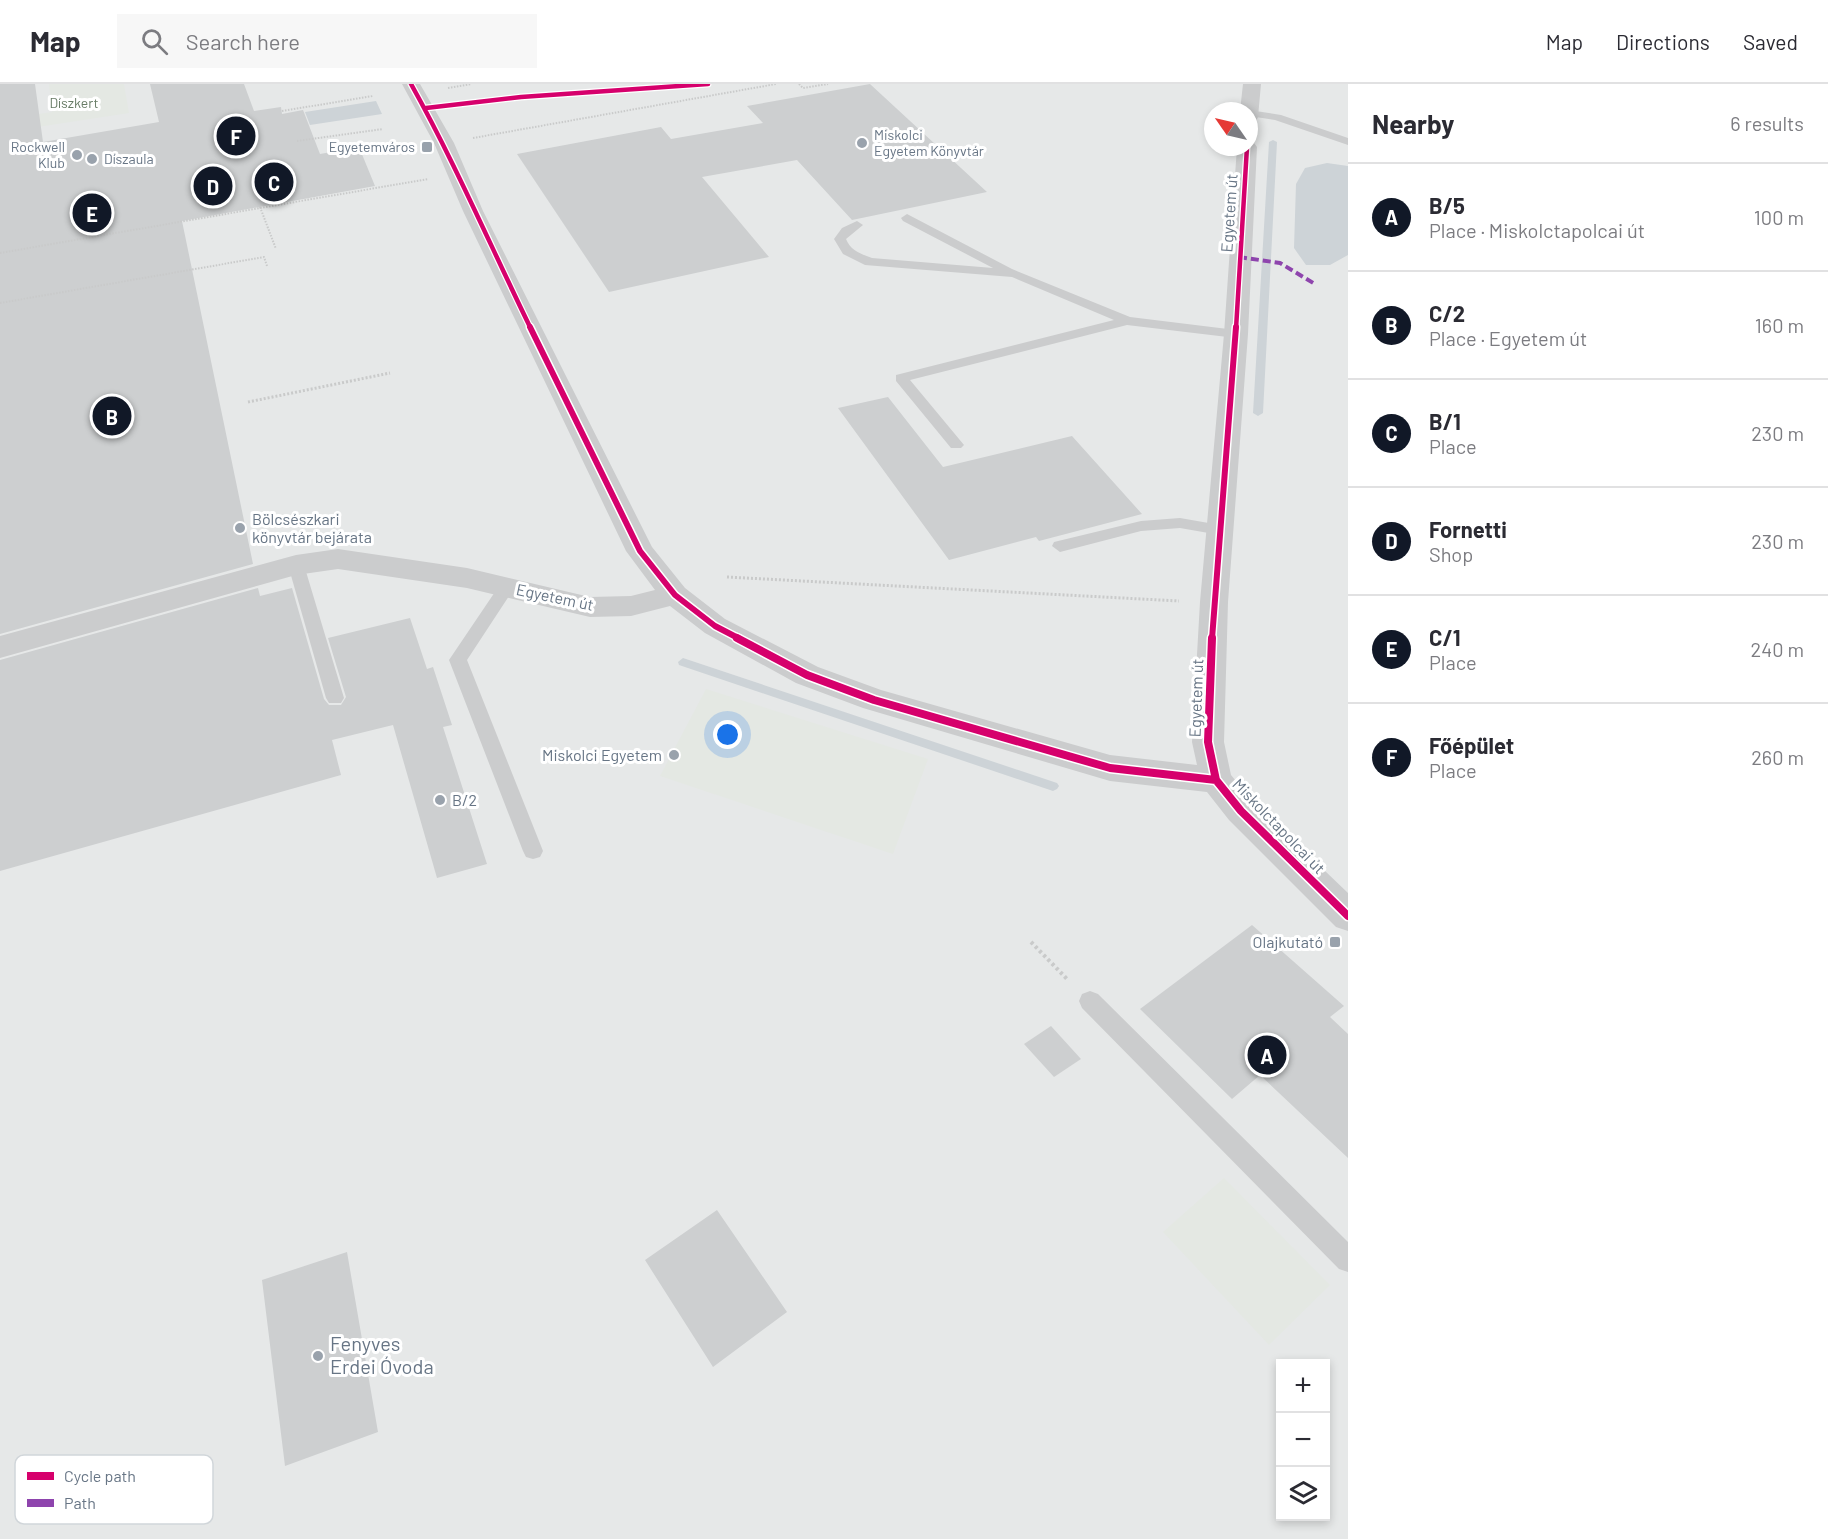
<!DOCTYPE html>
<html lang="en">
<head>
<meta charset="utf-8">
<style>
	:root { --surface:#fff; --page:#f7f7f7; --text:#2b2b33; --muted:#7c7c81; --line:#e1e1e2; --accent:#111827 }
	body { margin:0; font-family:Barlow,sans-serif; background:var(--page); color:var(--text) }
	.controls { position:absolute; right:18px; bottom:18px; display:grid; overflow:hidden; border-radius:0px; box-shadow:0 3px 9px #0003 }
	.controls button { width:54px; height:54px; display:grid; place-items:center; padding:0; border:0; border-bottom:2px solid var(--line); background:var(--surface); color:var(--text); font:30px sans-serif }
	.compass { position:absolute; left:1204px; top:18px; width:54px; height:54px; border-radius:50%; background:var(--surface); box-shadow:0 3px 9px #0003; rotate:304deg }
	.you { position:absolute; left:728px; top:651px; width:21px; height:21px; margin:-15px; border:4px solid #fff; border-radius:50%; background:#1a73e8; box-shadow:0 0 0 9px #1a73e833 }
	.badge { display:grid; place-items:center; width:39px; height:39px; border-radius:50%; background:var(--accent); color:#fff; font-size:20px; font-weight:700 }
	.pin { position:absolute; translate:-50% -50%; border:3px solid #fff; box-shadow:0 2px 6px #0006 }
	.list { margin:0; padding:0; list-style:none }
	h2 { display:flex; justify-content:space-between; align-items:center; height:78px; margin:0; padding:0 24px; font-size:26px }
	h2 small { font-size:20px; font-weight:400; color:var(--muted) }
	.list li { display:grid; grid-template-columns:39px 1fr auto; gap:18px; align-items:center; box-sizing:border-box; height:108px; padding:0 24px; border-top:2px solid var(--line) }
	.list b { display:block; font-size:22px; white-space:nowrap }
	.list p { margin:0; font-size:20px; white-space:nowrap; color:var(--muted) }
	.list em { font-size:20px; font-style:normal; color:var(--muted) }
	.icon { flex:none; width:33px; height:33px; fill:none; stroke:currentColor; stroke-width:2; stroke-linecap:round; stroke-linejoin:round }
	.map { position:relative; flex:none; width:1348px; height:1455px; overflow:hidden }
	header { display:flex; align-items:center; gap:36px; box-sizing:border-box; height:84px; padding:0 30px; background:var(--surface); border-bottom:2px solid var(--line) }
	header strong { font-size:28px }
	nav { display:flex; gap:33px; margin-inline-start:auto; font-size:21px }
	.search { width:420px; height:54px; background:var(--page); display:flex; align-items:center; gap:15px; box-sizing:border-box; padding:0 21px; border-radius:0px; color:var(--muted); font-size:22px }
	main { display:flex }
	aside { flex:1; background:var(--surface) }
	.map>svg:first-child { display:block }
	.built { fill:#e6e8e8; fill-rule:evenodd }
	.green { fill:#e4e8e3 }
	.water { fill:#cdd3d7 }
	.lines { fill:none; stroke-linecap:round; stroke-linejoin:round }
	.stream { fill:#cdd3d7; fill-rule:evenodd }
	.building { fill:#cdcfd0 }
	.path-far2 { stroke:#c9caca; stroke-width:2; stroke-dasharray:1.5 1.5; stroke-linecap:butt }
	.path-far1 { stroke:#c9caca; stroke-width:3; stroke-dasharray:2 2; stroke-linecap:butt }
	.path { stroke:#c9caca; stroke-width:4; stroke-dasharray:3 3; stroke-linecap:butt }
	.service { fill:#cbcccd; fill-rule:evenodd }
	.minor { fill:#cbcccd; fill-rule:evenodd }
	.path-bridge { stroke:#c9caca; stroke-width:2; stroke-dasharray:1.5 1.5; stroke-linecap:butt }
	.quiet { stroke:#8e44ad; stroke-width:4; stroke-dasharray:8 4; stroke-linecap:butt }
	.cycleway-far2-casing { stroke:#fff; stroke-width:7 }
	.cycleway-far1-casing { stroke:#fff; stroke-width:9 }
	.cycleway-casing { stroke:#fff; stroke-width:11 }
	.cycleway-far2 { stroke:#d6006c; stroke-width:4.5 }
	.cycleway-far1 { stroke:#d6006c; stroke-width:6 }
	.cycleway { stroke:#d6006c; stroke-width:8 }
	.poi-dot { fill:#99a2ac; stroke:#fff; stroke-width:2 }
	.labels { text-anchor:middle; stroke-width:6; stroke-linejoin:round; paint-order:stroke }
	.far-park-label { font-size:14px; fill:#687c66; stroke:#fff }
	.far-poi-label { font-size:14px; fill:#677585; stroke:#fff; text-anchor:start }
	.street-label { font-size:16px; fill:#677585; stroke:#fff }
	.poi-label { font-size:16px; fill:#677585; stroke:#fff; text-anchor:start }
	.near-poi-label { font-size:20px; fill:#677585; stroke:#fff; text-anchor:start }
	.key { fill:#fff; stroke:#d1d6da; stroke-width:1.5 }
	.key-label { font-size:16px; fill:#677585 }
</style>
</head>
<body>
<header>
<strong>Map</strong>
<div class="search"><svg class="icon" aria-label="search" viewBox="0 0 24 24"><circle cx="10" cy="10" r="6"/><path d="M15 15l6 6"/></svg>Search here</div>
<nav><a>Map</a><a>Directions</a><a>Saved</a></nav>
</header>
<main>
<div class="map">
<svg width="1348" height="1455" viewBox="0 0 1348 1455">
	<rect width="100%" height="100%" fill="#f6f6f5"/>
	<path class="built" d="M0,0h1348v1455h-1348zM1213,27h36v36h-36zM1280,1280h46v152h-46z"/>
	<path class="green" d="M49,0h75l5,29 -111,17 -1,-13 35,-5z
		M706,605l222,70 -35,95 -233,-78z
		M1224,1094l106,107 -61,60 -106,-113z"/>
	<path class="water" d="M376,17l6,13 -72,11 -5,-13z
		M1327,79l21,3v89l-18,10h-24l-12,-17 2,-64 9,-16z"/>
	<g class="lines">
		<path class="stream" d="M1273,56l4,2 -14,271 -5,3 -5,-3 16,-271z
			M683,574l374,125 2,3 -2,3 -4,2 -374,-126 -1,-3z"/>
	</g>
	<path class="building" d="M0,0h35l8,58 116,-20 -9,-38h94l10,27 27,-4 1,7 21,-4 17,44 39,-7 16,39 -193,35 71,343 -253,70z
		M870,0l117,108 -135,28 -55,-60 -95,17 67,80 -160,35 -92,-138 144,-27 10,12 92,-16 -16,-17z
		M888,313l55,70 129,-31 70,78 -103,27 -3,-4 -87,23 -111,-152z
		M258,504l2,8 32,-8 32,111 5,6h12l5,-8 -18,-59 82,-20 17,51 6,-2 19,58 -9,2 44,137 -50,14 -44,-153 -61,15 9,35 -341,96v-211z
		M1252,841l92,81 -14,11 18,17v124l-88,-83 -28,24 -92,-90z
		M1051,942l30,33 -27,18 -30,-33z
		M717,1126l70,102 -74,55 -68,-107z
		M347,1168l31,180 -93,34 -23,-186z"/>
	<g class="lines">
		<path class="path-far2" d="M799,0l4,4 25,-4
			M448,4l23,-4
			M282,27l91,-15
			M473,54l303,-54
			M297,57l86,-12
			M0,169l428,-74
			M0,219l264,-46 3,9"/>
		<path class="path-far1" d="M248,318l142,-29
			M727,493l452,24"/>
		<path class="path" d="M1031,858l37,38"/>
		<path class="service" d="M1249,26l32,5 67,23v7l-73,-25 -26,-4v-5h-4z
			M907,130l105,55 118,48 106,13 7,4 -7,4 -109,-13 -217,55 54,65 -3,3h-10l-55,-67v-6l218,-55 -102,-43 -147,-12 -22,-11 -9,-15 8,-11 15,-7 6,4 -17,14c5,12 15,15 26,19l121,10 -90,-47 -2,-3z
			M1180,434l40,7 8,5 -8,5 -40,-7 -39,3 -81,21 -8,-6 2,-4 87,-21z
			M296,475l8,6 40,133 -3,5h-12l-3,-5 -38,-133z
			M507,497l8,6 -48,73 76,191 -3,6 -7,2 -7,-2 -3,-6 -74,-191 52,-77z
			M1090,907l8,3 250,248v30l-9,-3 -257,-261 -3,-7 3,-7z"/>
		<path class="minor" d="M402,0h18l34,59 29,68 169,336 33,41 40,31 93,48 63,23 229,65 87,10 -5,-23 8,-140 24,-268 13,-187h12v-5l5,1 3,4 -9,187 -20,268 -4,140 7,33 22,27 95,91v38l-12,-4 -107,-107 -22,-28 -97,-11 -247,-73 -67,-25 -91,-50 -35,-27 -39,10 -41,1 -123,-29 -129,-19 -42,6 -296,83v-22l296,-81 42,-6 129,19 123,29 41,-1 24,-6 -29,-39 -163,-340 -29,-68z
			M1243,0h18l-3,33 -2,4 -7,2v-12h-9z"/>
		<path class="path-bridge" d="M260,123l16,42"/>
		<path class="quiet" d="M1239,173l41,6 35,21"/>
		<defs>
			<path id="cycleway-far2" d="M411,0c44,79 80,163 120,245
				M426,24l95,-11 187,-13
				M1236,245l11,-182"/>
			<path id="cycleway-far1" d="M530,243l110,224 35,44 40,31 25,13
				M1212,555l24,-312"/>
			<path id="cycleway" d="M737,554l70,37 67,25 236,68 106,12
				M1212,554l-4,104 8,38 25,31 107,105"/>
		</defs>
		<use href="#cycleway-far2" class="cycleway-far2-casing"/>
		<use href="#cycleway-far1" class="cycleway-far1-casing"/>
		<use href="#cycleway" class="cycleway-casing"/>
		<use href="#cycleway-far2" class="cycleway-far2"/>
		<use href="#cycleway-far1" class="cycleway-far1"/>
		<use href="#cycleway" class="cycleway"/>
	</g>
	<g class="poi-dot">
		<circle cx="862" cy="59" r="6"/>
		<rect x="421" y="57" width="12" height="12" rx="3"/>
		<circle cx="77" cy="71" r="6"/>
		<circle cx="92" cy="75" r="6"/>
		<circle cx="240" cy="444" r="6"/>
		<circle cx="674" cy="671" r="6"/>
		<circle cx="440" cy="716" r="6"/>
		<rect x="1329" y="852" width="12" height="12" rx="3"/>
		<circle cx="318" cy="1272" r="6"/>
	</g>
	<g class="labels">
		<g class="far-park-label">
			<text x="74" y="24">Díszkert</text>
		</g>
		<g class="far-poi-label">
			<text x="874" y="56">Miskolci<tspan x="874" dy="16">Egyetem Könyvtár</tspan></text>
			<text x="65" y="68" text-anchor="end">Rockwell<tspan x="65" dy="16">Klub</tspan></text>
			<text x="415" y="68" text-anchor="end">Egyetemváros</text>
			<text x="104" y="80">Díszaula</text>
		</g>
		<g class="street-label">
			<text transform="translate(1229 129) rotate(-86)" y="6">Egyetem út</text>
			<text transform="translate(555 513) rotate(12)" y="6">Egyetem út</text>
			<text transform="translate(1196 614) rotate(-88)" y="6">Egyetem út</text>
			<text transform="translate(1279 742) rotate(46)" y="6">Miskolctapolcai út</text>
		</g>
		<g class="poi-label">
			<text x="252" y="441">Bölcsészkari<tspan x="252" dy="18">könyvtár bejárata</tspan></text>
			<text x="662" y="677" text-anchor="end">Miskolci Egyetem</text>
			<text x="452" y="722">B/2</text>
			<text x="1323" y="864" text-anchor="end">Olajkutató</text>
		</g>
		<g class="near-poi-label">
			<text x="330" y="1267">Fenyves<tspan x="330" dy="23">Erdei Óvoda</tspan></text>
		</g>
	</g>
	<rect x="15" y="1371" width="198" height="69" rx="9" class="key"/>
	<rect x="27" y="1388" width="27" height="8" fill="#d6006c"/>
	<rect x="27" y="1415" width="27" height="8" fill="#8e44ad"/>
	<g class="key-label">
		<text x="64" y="1398">Cycle path</text>
		<text x="64" y="1425">Path</text>
	</g>
</svg>
<div class="controls">
<button>+</button>
<button>−</button>
<button><svg class="icon" aria-label="layers" viewBox="0 0 24 24"><path d="M12 4l9 5-9 5-9-5zM3 14l9 5 9-5"/></svg></button>
</div>
<svg class="compass" viewBox="-18 -18 36 36"><path d="M0-13l5 13h-10z" fill="#e53935"/><path d="M0 13l5-13h-10z" fill="#7c7c81"/></svg>
<div class="you"></div>
<div class="pin badge" style="left:1267px;top:971px">A</div>
<div class="pin badge" style="left:112px;top:332px">B</div>
<div class="pin badge" style="left:274px;top:98px">C</div>
<div class="pin badge" style="left:213px;top:102px">D</div>
<div class="pin badge" style="left:92px;top:129px">E</div>
<div class="pin badge" style="left:236px;top:52px">F</div>
</div>
<aside>
<h2>Nearby<small>6 results</small></h2>
<ul class="list">
<li><span class="badge">A</span><div><b>B/5</b><p>Place · Miskolctapolcai út</p></div><em>100 m</em></li>
<li><span class="badge">B</span><div><b>C/2</b><p>Place · Egyetem út</p></div><em>160 m</em></li>
<li><span class="badge">C</span><div><b>B/1</b><p>Place</p></div><em>230 m</em></li>
<li><span class="badge">D</span><div><b>Fornetti</b><p>Shop</p></div><em>230 m</em></li>
<li><span class="badge">E</span><div><b>C/1</b><p>Place</p></div><em>240 m</em></li>
<li><span class="badge">F</span><div><b>Főépület</b><p>Place</p></div><em>260 m</em></li>
</ul>
</aside>
</main>
</body>
</html>
